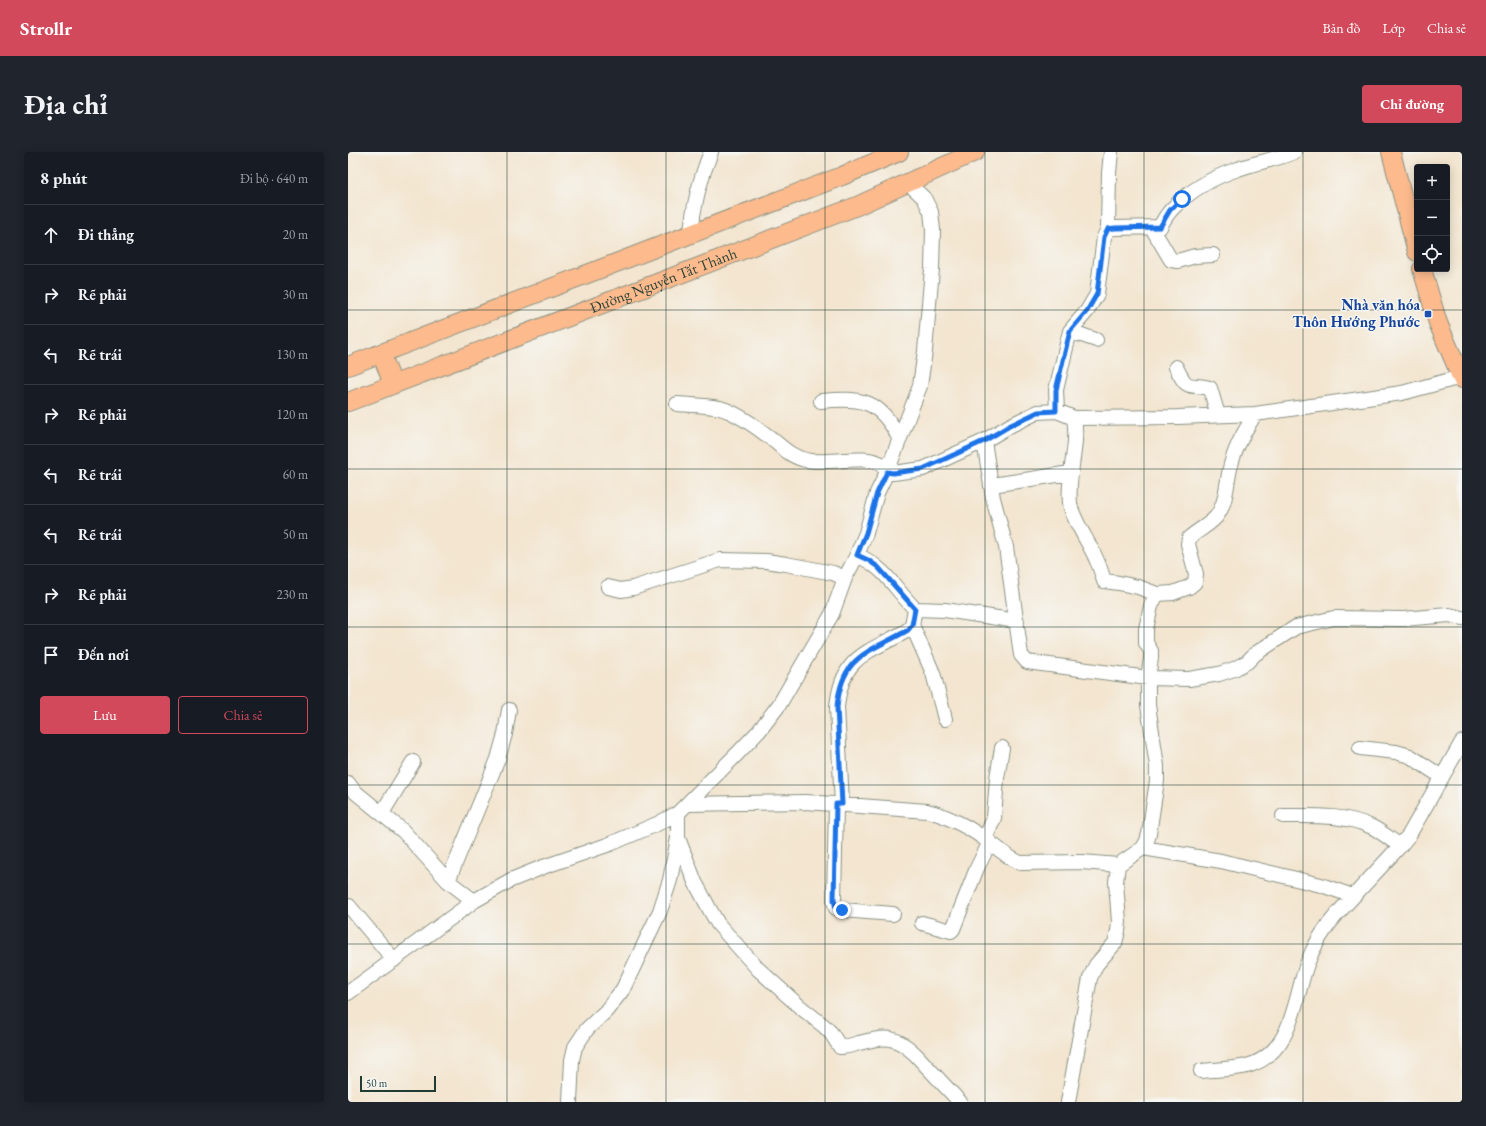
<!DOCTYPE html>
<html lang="vi">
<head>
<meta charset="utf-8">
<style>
	:root { --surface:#171b24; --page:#20242c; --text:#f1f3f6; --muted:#9ea1a6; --line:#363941; --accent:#d1495b }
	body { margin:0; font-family:"EB Garamond",serif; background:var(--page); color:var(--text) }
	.controls { position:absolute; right:12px; top:12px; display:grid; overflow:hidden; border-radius:4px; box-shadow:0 2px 10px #0003 }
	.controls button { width:36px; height:36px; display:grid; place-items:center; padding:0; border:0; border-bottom:1px solid var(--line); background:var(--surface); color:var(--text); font:20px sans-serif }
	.scale { position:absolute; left:12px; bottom:10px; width:76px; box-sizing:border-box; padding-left:4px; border:2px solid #1f3d34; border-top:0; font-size:11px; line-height:14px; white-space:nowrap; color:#1f3d34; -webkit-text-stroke:3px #f6f6f2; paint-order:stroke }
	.stop { position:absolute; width:12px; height:12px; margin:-9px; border:3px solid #1a73e8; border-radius:50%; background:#fff }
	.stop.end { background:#1a73e8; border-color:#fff; box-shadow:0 1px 4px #0008 }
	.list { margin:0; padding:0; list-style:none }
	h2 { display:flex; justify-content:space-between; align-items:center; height:52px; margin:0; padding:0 16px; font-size:17px }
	h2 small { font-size:13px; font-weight:400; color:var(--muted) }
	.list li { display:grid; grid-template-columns:26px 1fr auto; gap:12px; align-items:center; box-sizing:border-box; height:60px; padding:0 16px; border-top:1px solid var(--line) }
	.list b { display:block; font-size:15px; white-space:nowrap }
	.list em { font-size:13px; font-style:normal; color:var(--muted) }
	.actions { display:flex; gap:8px; padding:12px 16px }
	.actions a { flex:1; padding:9px 0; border:1px solid var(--accent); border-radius:4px; text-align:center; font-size:14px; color:var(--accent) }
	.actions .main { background:var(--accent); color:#fff }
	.icon { flex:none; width:22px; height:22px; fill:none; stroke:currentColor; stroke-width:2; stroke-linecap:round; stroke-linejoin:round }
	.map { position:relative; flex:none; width:1114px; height:950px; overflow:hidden; border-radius:4px }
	header { display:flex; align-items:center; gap:24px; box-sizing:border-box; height:56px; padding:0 20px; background:var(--accent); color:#fff }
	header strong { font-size:19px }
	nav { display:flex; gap:22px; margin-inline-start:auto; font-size:14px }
	.intro { display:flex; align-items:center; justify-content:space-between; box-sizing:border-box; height:96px; padding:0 24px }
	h1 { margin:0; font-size:28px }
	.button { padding:10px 18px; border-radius:4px; background:var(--accent); color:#fff; font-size:14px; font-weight:700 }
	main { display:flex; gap:24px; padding:0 24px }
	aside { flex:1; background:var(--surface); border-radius:4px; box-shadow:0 2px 10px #0003 }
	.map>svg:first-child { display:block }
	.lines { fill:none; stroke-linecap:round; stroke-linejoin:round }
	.minor-casing { stroke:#899182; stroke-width:16 }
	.major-casing { stroke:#899182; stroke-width:20 }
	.minor { stroke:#fff; stroke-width:14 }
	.major { stroke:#fcba8d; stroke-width:18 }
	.route { stroke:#1a73e8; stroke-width:5 }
	.grid { fill:none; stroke:#1f3d34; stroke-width:1; stroke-opacity:0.55 }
	.transit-dot { fill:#1a4fb4; stroke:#f6f6f2; stroke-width:1.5 }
	.labels { text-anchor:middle; stroke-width:3; stroke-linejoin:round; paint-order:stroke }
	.street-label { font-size:15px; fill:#1f3d34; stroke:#f6f6f2 }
	.transit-label { font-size:15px; font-weight:bold; fill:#164399; stroke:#f6f6f2; text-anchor:end }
</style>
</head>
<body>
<header>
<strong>Strollr</strong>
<nav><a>Bản đồ</a><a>Lớp</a><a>Chia sẻ</a></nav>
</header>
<div class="intro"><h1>Địa chỉ</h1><a class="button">Chỉ đường</a></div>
<main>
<aside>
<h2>8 phút<small>Đi bộ · 640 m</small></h2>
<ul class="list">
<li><svg class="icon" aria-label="ahead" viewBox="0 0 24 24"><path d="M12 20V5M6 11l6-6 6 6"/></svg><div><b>Đi thẳng</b></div><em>20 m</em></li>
<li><svg class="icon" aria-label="right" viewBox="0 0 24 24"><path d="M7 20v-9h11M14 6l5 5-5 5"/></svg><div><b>Rẽ phải</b></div><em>30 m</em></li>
<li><svg class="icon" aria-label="left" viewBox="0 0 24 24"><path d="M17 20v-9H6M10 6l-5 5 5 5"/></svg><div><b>Rẽ trái</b></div><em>130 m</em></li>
<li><svg class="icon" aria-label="right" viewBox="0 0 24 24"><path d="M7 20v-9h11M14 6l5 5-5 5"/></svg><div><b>Rẽ phải</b></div><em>120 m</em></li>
<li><svg class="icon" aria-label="left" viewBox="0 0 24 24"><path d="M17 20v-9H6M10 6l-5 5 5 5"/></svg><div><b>Rẽ trái</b></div><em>60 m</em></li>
<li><svg class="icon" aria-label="left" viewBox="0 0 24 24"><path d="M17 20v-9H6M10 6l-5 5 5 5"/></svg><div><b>Rẽ trái</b></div><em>50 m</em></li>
<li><svg class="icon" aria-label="right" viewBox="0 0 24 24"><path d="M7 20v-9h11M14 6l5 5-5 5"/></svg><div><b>Rẽ phải</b></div><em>230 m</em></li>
<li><svg class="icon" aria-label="arrive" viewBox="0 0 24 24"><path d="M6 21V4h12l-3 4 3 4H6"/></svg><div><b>Đến nơi</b></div></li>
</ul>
<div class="actions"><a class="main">Lưu</a><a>Chia sẻ</a></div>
</aside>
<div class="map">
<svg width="1114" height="950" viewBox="0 0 1114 950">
	<rect width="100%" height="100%" fill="#f6f6f2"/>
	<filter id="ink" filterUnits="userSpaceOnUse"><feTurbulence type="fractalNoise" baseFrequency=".025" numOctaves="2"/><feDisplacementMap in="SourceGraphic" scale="8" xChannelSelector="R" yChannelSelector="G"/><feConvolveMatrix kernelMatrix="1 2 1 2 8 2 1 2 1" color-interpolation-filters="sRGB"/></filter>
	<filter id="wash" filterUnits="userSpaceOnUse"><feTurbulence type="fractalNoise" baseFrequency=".012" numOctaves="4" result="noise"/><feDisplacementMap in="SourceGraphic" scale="16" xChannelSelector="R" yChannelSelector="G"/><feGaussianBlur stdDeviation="0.9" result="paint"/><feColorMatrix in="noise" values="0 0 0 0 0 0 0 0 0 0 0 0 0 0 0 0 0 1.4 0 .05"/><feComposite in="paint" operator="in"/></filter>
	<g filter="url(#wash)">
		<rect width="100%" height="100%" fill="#f3e5cf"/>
	</g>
	<g filter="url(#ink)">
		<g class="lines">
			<defs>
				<path id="minor" d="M804,76l19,32 7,1 17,-5 18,-1
					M760,77l7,-1 45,-1c3,-6 7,-13 12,-18 17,-18 42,-32 66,-40 18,-7 38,-9 56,-17
					M343,82c2,-29 9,-55 20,-82
					M722,179l26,9
					M828,215c12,25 11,16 34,21l8,27
					M473,249c41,-4 59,-1 78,37
					M329,252c14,1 29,1 43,4 15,4 35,18 48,28 12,9 22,21 38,24 19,5 62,-7 76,5 2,1 3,5 5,7l6,1 30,-4 61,-28 27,-16 27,-13 19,-1 17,7 104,-1 77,-3 147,-21 59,-16
					M709,259l-1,-21 14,-59 17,-20 10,-17 7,-57 4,-8 1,-56 2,-21
					M726,266c5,29 -7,55 -4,85 1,14 21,42 27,58 3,6 5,13 7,20l15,2 19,4 19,7 16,-1 16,-6 6,-5 1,-8 -8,-30 1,-6c8,-7 20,-13 27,-21 12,-15 10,-38 16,-56 5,-17 14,-32 23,-47
					M636,289l9,57 13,49 15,108 6,7 121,16 41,1 30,-5 15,-5 13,-7 8,-8 18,-12 23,-15 38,-9 69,1 46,-4 13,3
					M644,333l78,-12
					M509,403c29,13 37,33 58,54l30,1 72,11
					M260,435l13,3 12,-2 87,-28 46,1 20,3 47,9 12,5
					M564,473l21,48 12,46
					M1012,596l36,4 14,4 32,21
					M0,631l6,8 49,40 45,50 26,20
					M339,652l119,-2 121,9c20,4 47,19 63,32 11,7 19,16 31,20l61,-1 36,3 25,-17 4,-7 2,-7 8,-53v-15l-9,-61v-27l3,-20v-7l-5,-8v-14l5,-23 6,-12
					M488,652l-2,96 2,8 6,2 51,4
					M494,652l-5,-97c5,-53 32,-54 71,-77l4,-5 3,-16
					M34,661l31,-51
					M330,661v25l17,44 15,28 8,14 40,45 41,37 25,20 7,7 9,14c7,0 13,-2 19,-4 26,-7 36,-8 56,11l45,48
					M935,664c29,0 62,-2 89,11 10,5 19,13 28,19
					M637,687l9,-21 3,-40 5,-30
					M795,696l78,13 100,24 32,11
					M100,729l50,-122 7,-25 4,-24
					M1,754l45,54
					M574,771l29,8 2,-2 24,-61 13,-26
					M0,841l126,-92 37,-21 32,-13 67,-23 47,-20 21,-11 59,-59 22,-23 20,-26 53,-91 13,-36 12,-23 9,-22 11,-40 10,-21 33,-86 5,-35 7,-82 1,-39 -2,-18 -7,-14 -16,-15
					M853,919c16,-2 33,-1 49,-6 43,-14 44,-65 57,-101 7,-19 17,-35 30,-50l63,-68 9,-11 53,-93
					M222,950l2,-42 3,-13 12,-18 19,-18 17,-22 37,-78 10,-31 8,-42
					M720,950l22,-124 6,-13 19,-22 3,-12 1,-9 -3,-40 2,-17"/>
				<g id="major">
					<path d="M1043,0l26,100"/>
					<path d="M1074,117l16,54 24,56"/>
					<path d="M33,201l12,31"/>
					<path d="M0,214l494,-190 57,-24"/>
					<path id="s1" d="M0,250l509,-196 118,-54"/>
				</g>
			</defs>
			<use href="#minor" class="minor-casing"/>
			<use href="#major" class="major-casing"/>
			<use href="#minor" class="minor"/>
			<use href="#major" class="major"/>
		</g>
	</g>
	<g class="lines" filter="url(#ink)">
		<path class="route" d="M494,758l-6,-2 -2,-8 2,-96h6l-5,-97c5,-53 32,-54 71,-77l4,-5 3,-16 -37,-42 -10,-7 -11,-5 9,-22 11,-40 10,-21 6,1 30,-4 61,-28 27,-16 27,-13 18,-1v-21l14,-59 17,-20 10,-17 7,-57 4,-8 7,-1 45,-1 10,-17 12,-11"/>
	</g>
	<path class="grid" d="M159,0v950M318,0v950M477,0v950M637,0v950M796,0v950M955,0v950M0,158h1114M0,317h1114M0,475h1114M0,633h1114M0,792h1114"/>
	<rect class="transit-dot" x="1076" y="158" width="8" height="8" rx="2"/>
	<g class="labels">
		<g class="street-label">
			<text dy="5" stroke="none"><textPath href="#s1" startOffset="338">Đường Nguyễn Tất Thành</textPath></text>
		</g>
		<g class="transit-label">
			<text x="1072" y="158">Nhà văn hóa<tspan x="1072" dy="17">Thôn Hướng Phước</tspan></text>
		</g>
	</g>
</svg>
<div class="controls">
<button>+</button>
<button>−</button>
<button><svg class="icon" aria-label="locate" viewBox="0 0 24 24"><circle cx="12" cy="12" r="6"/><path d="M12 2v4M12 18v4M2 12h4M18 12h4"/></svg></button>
</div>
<div class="scale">50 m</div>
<div class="stop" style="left:834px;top:47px"></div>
<div class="stop end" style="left:494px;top:758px"></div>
</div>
</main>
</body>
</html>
